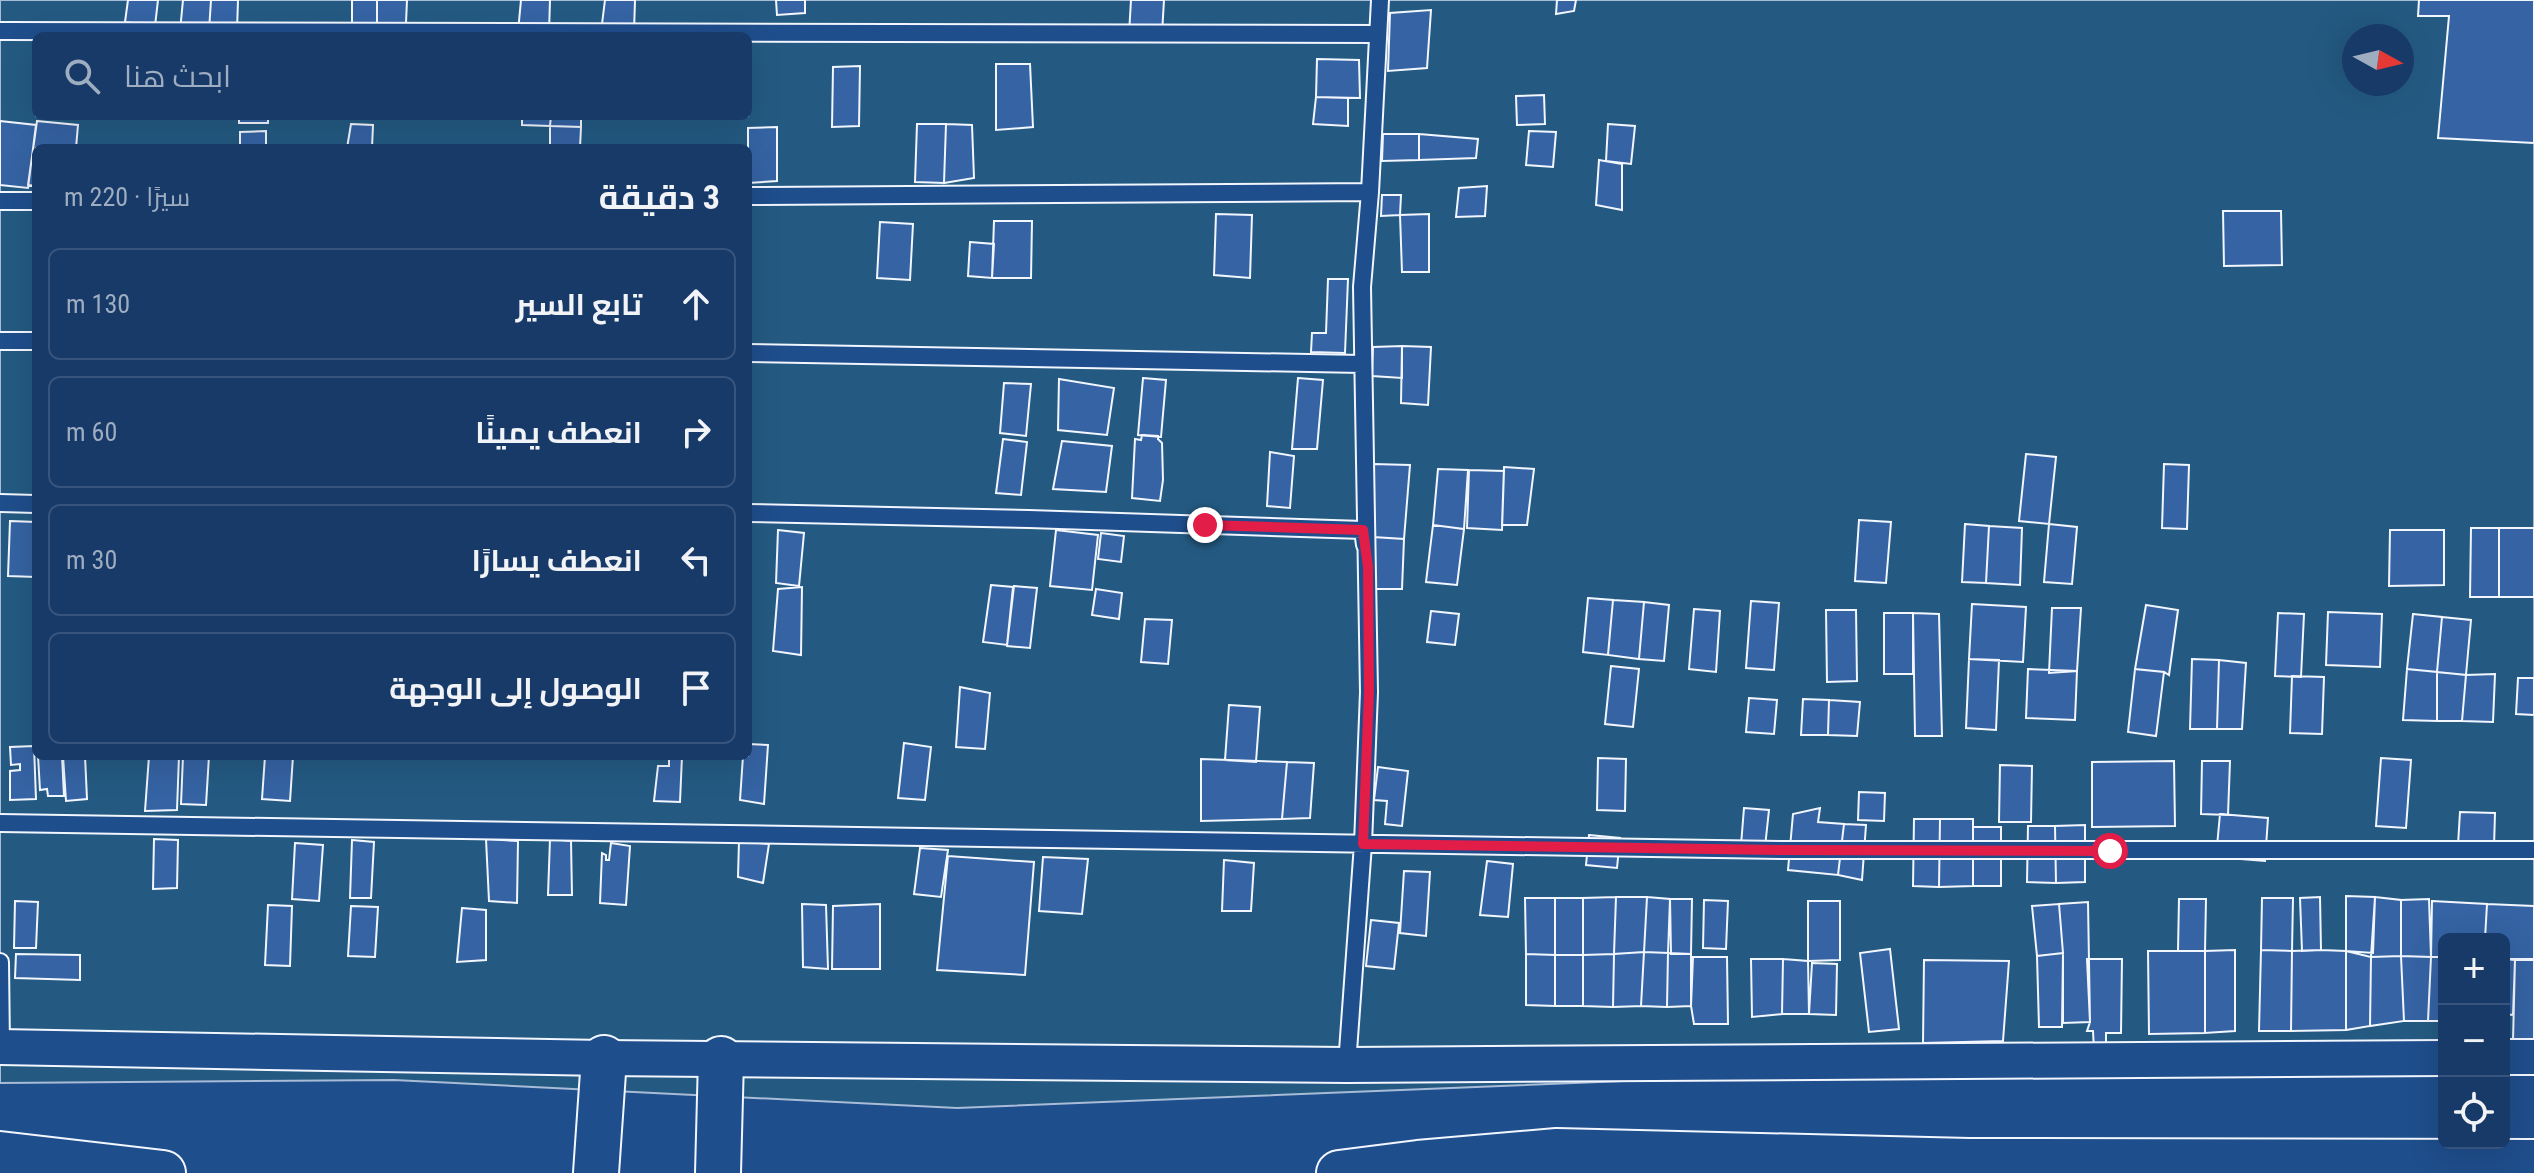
<!DOCTYPE html>
<html lang="ar">
<head>
<meta charset="utf-8">
<style>
	:root { --surface:#173a69; --page:#244571; --text:#f1f3f6; --muted:#9eadc0; --line:#36547d }
	body { margin:0; font-family:"Roboto Condensed",Cairo,sans-serif; background:var(--page); color:var(--text); direction:rtl }
	.controls { position:absolute; right:24px; bottom:24px; display:grid; overflow:hidden; border-radius:12px; box-shadow:0 8px 32px #0002 }
	.controls button { width:72px; height:72px; display:grid; place-items:center; padding:0; border:0; border-bottom:2px solid var(--line); background:var(--surface); color:var(--text); font:40px sans-serif }
	.compass { position:absolute; left:2342px; top:24px; width:72px; height:72px; border-radius:50%; background:var(--surface); box-shadow:0 8px 32px #0002; rotate:98deg }
	.stop { position:absolute; width:24px; height:24px; margin:-18px; border:6px solid #e11d48; border-radius:50%; background:#fff }
	.stop.end { background:#e11d48; border-color:#fff; box-shadow:0 2px 8px #0008 }
	.list { margin:0; padding:0; list-style:none }
	h2 { display:flex; justify-content:space-between; align-items:center; height:104px; margin:0; padding:0 32px; font-size:34px }
	h2 small { font-size:26px; font-weight:400; color:var(--muted) }
	.list li { display:grid; grid-template-columns:52px 1fr auto; gap:24px; align-items:center; box-sizing:border-box; height:112px; margin:0 16px 16px; padding:0 16px; border:2px solid var(--line); border-radius:12px }
	.list b { display:block; font-size:30px; white-space:nowrap }
	.list em { font-size:26px; font-style:normal; color:var(--muted) }
	.icon { flex:none; width:44px; height:44px; fill:none; stroke:currentColor; stroke-width:2; stroke-linecap:round; stroke-linejoin:round }
	.map { position:relative; flex:none; width:2534px; height:1173px; overflow:hidden; direction:ltr }
	.search { position:absolute; background:var(--surface); box-shadow:0 8px 32px #0002; left:32px; top:32px; width:720px; height:88px; display:flex; align-items:center; gap:20px; box-sizing:border-box; padding:0 28px; border-radius:12px; color:var(--muted); font-size:30px }
	.panel { position:absolute; background:var(--surface); box-shadow:0 8px 32px #0002; left:32px; top:144px; width:720px; height:616px; border-radius:12px; direction:rtl }
	.map>svg:first-child { display:block }
	.green { fill:#245a82; stroke:#a8bbd7; stroke-width:2; fill-rule:evenodd }
	.building { fill:#3563a3; stroke:#f2f6ff; stroke-width:2 }
	.lines { fill:none; stroke-linecap:round; stroke-linejoin:round }
	.service-casing { stroke:#f2f6ff; stroke-width:20 }
	.minor-casing { stroke:#f2f6ff; stroke-width:38 }
	.secondary-casing { stroke:#f2f6ff; stroke-width:48 }
	.service { stroke:#1f4e8c; stroke-width:16 }
	.minor { stroke:#1f4e8c; stroke-width:34 }
	.secondary { stroke:#1f4e8c; stroke-width:44 }
	.route { stroke:#e11d48; stroke-width:10 }
</style>
</head>
<body>
<div class="map">
<svg width="2534" height="1173" viewBox="0 0 2534 1173">
	<rect width="100%" height="100%" fill="#1f4e8c"/>
	<path class="green" d="M0,0h2534v1044l-30,1v-106h-60v109l-1487,60 -563,-28 -394,3zM36,36h712v80h-712zM2354,36h48v48h-48zM36,148h712v608h-712z"/>
	<path class="building" d="M128,0h30l-3,26 -30,-4z
		M183,0h28l-2,31h-29z
		M211,0h27l-1,31h-28z
		M352,0h25v32h-25z
		M377,0h30l-1,23 -29,9z
		M521,0h29l-1,32h-31z
		M605,0h30l-1,32h-33z
		M776,0h29v13l-28,2z
		M1131,0h33l-2,34h-33z
		M1557,0h19l-2,11 -18,3z
		M2419,0h115v143l-96,-5 11,-122h-31z
		M1431,10l-4,58 -39,3 2,-58z
		M1317,59l42,1 1,38 -44,-1z
		M996,64h34l3,63 -37,3z
		M860,66l-1,60 -27,1 1,-60z
		M1544,95l1,29 -28,1 -1,-29z
		M1316,97l32,1v28l-35,-2z
		M239,116h29v7h-29z
		M522,116h29l-1,10 -28,-1z
		M551,116h30v11l-31,-1z
		M0,121l36,4 -8,63 -28,-3z
		M37,121l41,4 -2,23h-40v38l-8,-1z
		M351,124l22,1 -1,23h-25z
		M917,124h29l-2,59 -29,-1z
		M946,124l26,1 2,53 -30,5z
		M1608,124l27,2 -4,38 -25,-3z
		M550,126l31,1 -1,21h-30z
		M777,127v54l-29,2v-55z
		M266,131v17h-26v-16z
		M1529,131l27,1 -3,35 -27,-2z
		M1383,134h36v26l-37,1z
		M1419,134l59,5 -2,19 -57,2z
		M1599,160l23,4v46l-26,-5z
		M1487,186l-2,30 -29,1 3,-29z
		M1382,195h19l-1,20 -19,1z
		M2223,211h58l1,54 -58,1z
		M1216,214l36,1 -2,63 -36,-3z
		M1429,214v58h-27l-2,-57z
		M994,221h38l-1,57h-39z
		M880,222l33,2 -3,56 -33,-2z
		M970,242l24,2 -2,34 -24,-2z
		M1328,279h20l-3,74 -34,-1 1,-19h14z
		M1402,346l29,1 -3,58 -27,-2z
		M1402,346v32l-30,-2 1,-29z
		M1143,378l23,2 -5,57 -23,-2z
		M1298,378l25,2 -6,69h-25z
		M1059,379l55,9 -7,47 -49,-5z
		M1004,383l27,1 -5,52 -26,-3z
		M1142,435l16,1v3l4,4 1,37 -3,21 -28,-3 3,-59 6,1z
		M1003,439l24,3 -6,53 -25,-2z
		M1062,441l50,5 -6,46 -53,-3z
		M1270,452l24,4 -4,52 -23,-2z
		M2026,454l30,3 -7,67 -30,-3z
		M1373,464l37,1 -6,74 -31,-2z
		M2164,464l25,1 -2,64 -25,-1z
		M1504,467l30,2 -7,56h-25z
		M1438,469l30,1 -4,59 -31,-4z
		M1469,470l35,1 -2,59 -35,-2z
		M1859,520l32,2 -5,61 -31,-2z
		M10,521l26,1v55l-28,-1z
		M1965,524l24,2 -3,57 -24,-1z
		M2049,524l28,3 -5,57 -28,-2z
		M1433,525l31,4 -7,56 -31,-3z
		M1989,526l33,2 -2,57 -34,-2z
		M2471,528h28v69h-29z
		M2499,528h35v69h-35z
		M778,530l26,3 -5,53 -23,-3z
		M1056,530l42,5 -6,55 -42,-4z
		M2390,530h54v55l-55,1z
		M1101,533l23,3 -3,26 -23,-3z
		M1373,537l31,2 -2,50h-31z
		M991,585l22,2 -6,58 -24,-3z
		M1014,586l23,2 -7,60 -23,-2z
		M802,587l-1,68 -28,-4 5,-62z
		M1096,589l26,4 -3,26 -27,-4z
		M1588,598l25,2 -5,55 -25,-3z
		M1613,600l31,2 -5,57 -31,-4z
		M1751,601l28,2 -5,67 -28,-2z
		M1644,602l25,3 -5,56 -25,-2z
		M1972,604l54,3 -3,55 -54,-3z
		M2146,605l32,5 -9,65 -5,-3 -29,-3z
		M2052,608h29l-4,63 -28,2z
		M1694,609l26,2 -4,61 -27,-3z
		M1826,610h30l1,71 -30,1z
		M1431,611l28,3 -4,31 -28,-3z
		M2328,612l54,2 -2,53 -54,-2z
		M1884,613h29v61h-29z
		M1913,613l26,1 3,122h-27z
		M2278,613l26,1 -3,63 -26,-1z
		M2413,614l29,3 -5,55 -30,-3z
		M2442,617l29,3 -5,55 -29,-3z
		M1145,619l27,1 -4,44 -27,-2z
		M1969,659l30,1 -3,70 -30,-2z
		M2192,659l27,1 -2,69h-27z
		M2219,660l27,3 -4,66h-25z
		M1611,666l28,3 -6,58 -28,-3z
		M2028,669l49,2 -2,49 -49,-2z
		M2135,669l29,3 -8,64 -28,-4z
		M2407,669l30,3v49l-34,-1z
		M2437,672l29,3 -4,46h-25z
		M2495,674l-2,48 -31,-1 4,-46z
		M2292,676l32,1 -2,57 -32,-1z
		M2518,678h16v37l-18,-1z
		M960,687l30,6 -5,56 -29,-2z
		M1749,698l28,2 -3,34 -28,-2z
		M1803,699l26,1 -1,35h-27z
		M1829,700l31,2 -3,34 -29,-1z
		M1229,705l31,2 -4,55 -31,-2z
		M904,743l27,4 -6,53 -27,-2z
		M748,744l20,1 -4,59 -24,-4 3,-44h5z
		M34,746l2,53 -26,1v-29l10,-1v-6l-9,1 -1,-18z
		M38,756h24l2,40h-16l-1,-7 -7,1z
		M63,756h22l2,43 -21,2z
		M149,756h30l-2,54 -32,1z
		M183,756h26l-3,49 -25,-1z
		M265,756h28l-3,45 -28,-2z
		M669,756h13l-2,46 -26,-1 4,-35h11z
		M1598,758l28,1 -1,52 -28,-1z
		M2381,758l30,2 -5,68 -30,-2z
		M1201,759l86,3 -5,57 -81,2z
		M2174,761l1,65 -83,1v-65z
		M2202,761h28l-2,54 -27,-1z
		M1287,762l27,1 -4,55 -28,1z
		M2000,765l32,1 -1,56h-32z
		M1378,767l30,4 -6,55 -17,-2 2,-23 -13,-1z
		M1859,792l26,1 -1,28 -26,-1z
		M1744,808l25,2 -4,37 -24,-2z
		M1820,808l-2,14 26,2 -6,51 -50,-5 5,-56z
		M2460,812l35,1 -1,34 -36,-2z
		M2220,814l48,4 -3,43 -49,-4z
		M1914,819h26l-1,68 -26,-1z
		M1940,819h33v67l-34,1z
		M1844,824l22,1 -4,55 -24,-5z
		M2085,825v57l-29,1 -1,-57z
		M2028,826h27l1,57 -29,-1z
		M1973,827h28v59h-28z
		M1589,835l31,3 -3,30 -31,-3z
		M154,839l24,1 -1,48 -24,1z
		M486,839l32,2 -1,62 -28,-2z
		M550,839l21,2 1,54h-24z
		M352,840l22,2 -3,56h-21z
		M739,841l30,3 -6,39 -25,-6z
		M295,843l28,2 -4,56 -27,-2z
		M611,843l19,3 -4,59 -26,-2 2,-50 4,2v5h3z
		M920,848l28,2 -7,47 -27,-3z
		M948,856l86,6 -9,113 -88,-5z
		M1043,857l45,2 -6,55 -43,-3z
		M1224,860l30,3 -3,48h-29z
		M1487,861l26,3 -5,53 -28,-2z
		M1404,871l26,1 -4,64 -26,-3z
		M2346,896l29,1 -2,56 -27,-2z
		M1616,897h31l-3,55 -30,2z
		M1616,897l-2,57 -31,1v-57z
		M1647,897l23,2 -2,54 -24,-1z
		M2320,897l1,53 -19,1 -2,-53z
		M2375,897l26,3v56l-30,1z
		M1525,898h30v57l-29,-1z
		M1555,898h28v57h-28z
		M2262,898h31l-1,53 -31,-1z
		M1670,899h22l-1,55h-20z
		M2179,899h27l-1,52h-27z
		M2429,899l2,58 -30,-1v-56z
		M1704,900l24,1 -2,48 -23,-1z
		M15,901l23,1 -2,46h-22z
		M1808,901h32v59l-32,1z
		M2432,901l55,3 -2,35h-41v18h-13z
		M2088,902l2,120 -27,1v-70l-4,-49z
		M802,904l24,1 2,64 -25,-2z
		M880,904v65h-48l1,-63z
		M2059,904l4,49 -26,3 -5,-50z
		M2487,904l47,2v53h-30v-20h-19z
		M268,905l24,1 -2,60 -25,-1z
		M351,906l27,1 -3,50 -27,-1z
		M462,908l24,2v50l-29,2z
		M1371,920l28,3 -5,46 -28,-3z
		M1890,949l9,80 -30,3 -9,-79z
		M2235,950v81l-30,2v-82z
		M2261,950l31,1 -1,80h-32z
		M2321,950l25,1v79l-55,1 1,-80z
		M2148,951h57v82l-56,1z
		M2346,951l25,6 -1,69 -24,4z
		M1644,952l24,1 -1,54 -26,-1z
		M1644,952l-3,54 -28,1 1,-53z
		M1668,953l23,1v52l-24,1z
		M2063,953l-1,74h-23l-2,-71z
		M16,954l64,1v25l-65,-2z
		M1526,954l29,1v51l-29,-1z
		M1614,954l-1,53 -30,-1v-51z
		M1555,955h28v51h-28z
		M2401,956l30,1 -3,64h-24z
		M2401,956l3,65 -34,5 1,-69z
		M1693,957h34l1,67h-34l-3,-18z
		M2431,957h13v64h-16z
		M1751,959h32l-1,55 -30,3z
		M1783,959l25,2 1,53h-27z
		M2087,959h35l-1,74h-15v17h-12l-1,-19h-6l3,-9z
		M2504,959l11,1 -2,55 -9,-1z
		M1924,960l85,1 -6,80 -80,2z
		M2515,960h19v82l-21,-1z
		M1812,963l25,1 -1,51 -27,-1z"/>
	<g class="lines">
		<defs>
			<path id="service" d="M0,31l1378,3
				M748,196l622,-4
				M0,201h36
				M0,341h36
				M748,353l614,11
				M0,503l36,1
				M748,513l281,6 334,11 2,15
				M0,823l1781,27h753
				M0,962l1,85
				M1347,1065l16,-221 6,-152 -7,-405 8,-95 10,-192"/>
			<path id="minor" d="M0,1047l604,11 743,7 1097,-7
				M2504,1057h30"/>
			<path id="secondary" d="M0,1154l163,19
				M596,1173l8,-115
				M718,1173l3,-114
				M1339,1173l79,-10 139,-12 412,10 565,1"/>
		</defs>
		<use href="#service" class="service-casing"/>
		<use href="#minor" class="minor-casing"/>
		<use href="#secondary" class="secondary-casing"/>
		<use href="#service" class="service"/>
		<use href="#minor" class="minor"/>
		<use href="#secondary" class="secondary"/>
	</g>
	<g class="lines">
		<path class="route" d="M1205,525l158,5 5,37 1,125 -6,152 418,6 329,1"/>
	</g>
</svg>
<div class="controls">
<button>+</button>
<button>−</button>
<button><svg class="icon" aria-label="locate" viewBox="0 0 24 24"><circle cx="12" cy="12" r="6"/><path d="M12 2v4M12 18v4M2 12h4M18 12h4"/></svg></button>
</div>
<svg class="compass" viewBox="-18 -18 36 36"><path d="M0-13l5 13h-10z" fill="#e53935"/><path d="M0 13l5-13h-10z" fill="#9eadc0"/></svg>
<div class="stop" style="left:2110px;top:851px"></div>
<div class="stop end" style="left:1205px;top:525px"></div>
<div class="search"><svg class="icon" aria-label="search" viewBox="0 0 24 24"><circle cx="10" cy="10" r="6"/><path d="M15 15l6 6"/></svg>ابحث هنا</div>
<section class="panel">
<h2>3 دقيقة<small>سيرًا · 220 m</small></h2>
<ul class="list">
<li><svg class="icon" aria-label="ahead" viewBox="0 0 24 24"><path d="M12 20V5M6 11l6-6 6 6"/></svg><div><b>تابع السير</b></div><em>130 m</em></li>
<li><svg class="icon" aria-label="right" viewBox="0 0 24 24"><path d="M7 20v-9h11M14 6l5 5-5 5"/></svg><div><b>انعطف يمينًا</b></div><em>60 m</em></li>
<li><svg class="icon" aria-label="left" viewBox="0 0 24 24"><path d="M17 20v-9H6M10 6l-5 5 5 5"/></svg><div><b>انعطف يسارًا</b></div><em>30 m</em></li>
<li><svg class="icon" aria-label="arrive" viewBox="0 0 24 24"><path d="M6 21V4h12l-3 4 3 4H6"/></svg><div><b>الوصول إلى الوجهة</b></div></li>
</ul>
</section>
</div>
</body>
</html>
